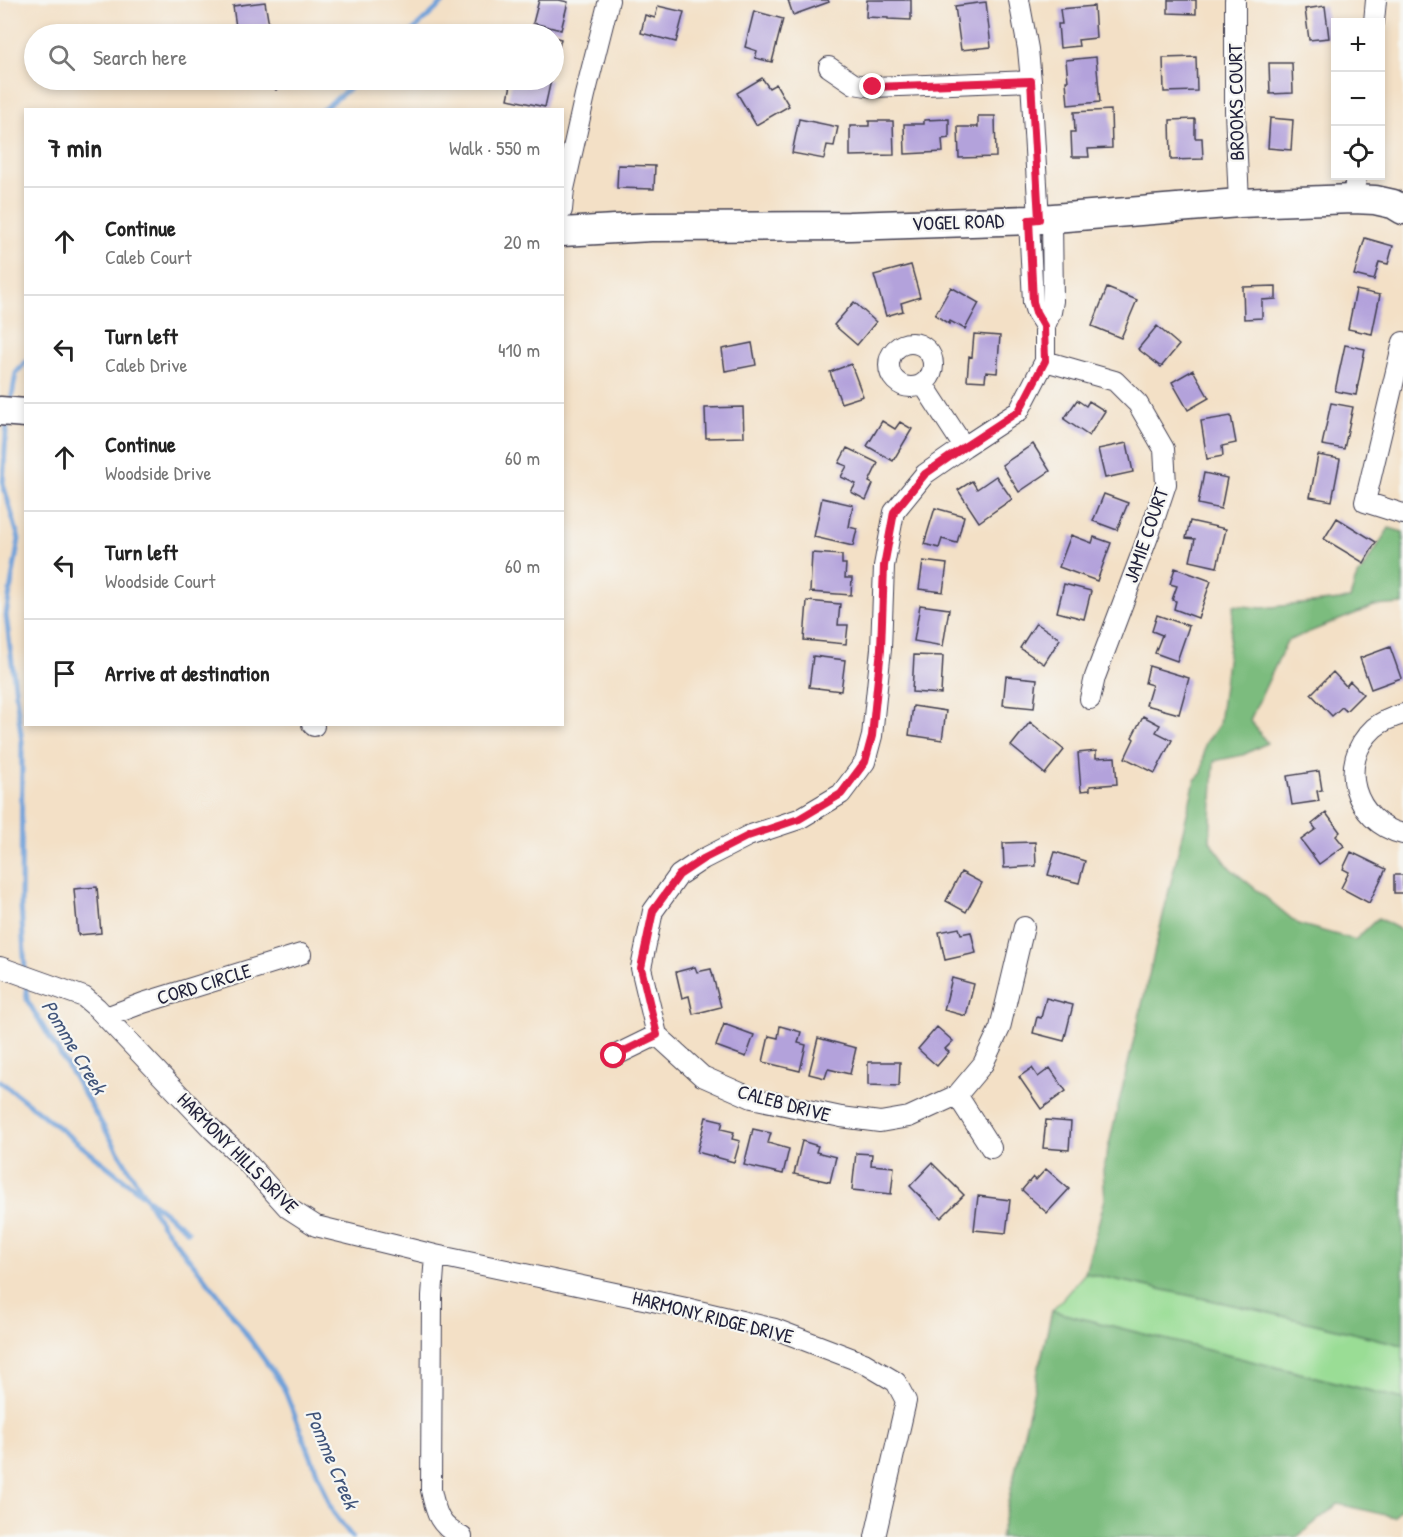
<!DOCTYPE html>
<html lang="en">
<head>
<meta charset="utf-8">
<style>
	:root { --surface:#fff; --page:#f6f6f6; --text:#222; --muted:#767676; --line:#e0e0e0 }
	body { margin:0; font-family:"Patrick Hand",sans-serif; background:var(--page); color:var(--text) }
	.controls { position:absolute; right:18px; top:18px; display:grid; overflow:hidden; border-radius:0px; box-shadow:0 3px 9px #0003 }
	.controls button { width:54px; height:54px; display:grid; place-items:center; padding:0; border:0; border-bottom:2px solid var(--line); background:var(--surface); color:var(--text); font:30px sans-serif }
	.stop { position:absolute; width:18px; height:18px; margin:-14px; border:4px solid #e11d48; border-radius:50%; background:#fff }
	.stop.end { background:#e11d48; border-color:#fff; box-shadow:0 2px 6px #0008 }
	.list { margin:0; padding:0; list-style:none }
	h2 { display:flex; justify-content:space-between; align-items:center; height:78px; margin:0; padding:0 24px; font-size:26px }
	h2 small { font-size:20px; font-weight:400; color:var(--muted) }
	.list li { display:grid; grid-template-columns:39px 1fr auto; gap:18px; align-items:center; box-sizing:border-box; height:108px; padding:0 24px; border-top:2px solid var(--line) }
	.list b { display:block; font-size:22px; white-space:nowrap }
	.list p { margin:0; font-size:20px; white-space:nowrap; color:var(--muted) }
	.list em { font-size:20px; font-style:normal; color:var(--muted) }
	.icon { flex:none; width:33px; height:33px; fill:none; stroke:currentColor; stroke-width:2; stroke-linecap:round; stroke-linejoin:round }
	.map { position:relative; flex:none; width:1403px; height:1537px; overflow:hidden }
	.search { position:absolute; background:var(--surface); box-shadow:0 3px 9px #0003; left:24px; top:24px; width:540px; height:66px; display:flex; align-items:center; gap:15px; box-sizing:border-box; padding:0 21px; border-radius:33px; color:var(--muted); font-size:22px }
	.panel { position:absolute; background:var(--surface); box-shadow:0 3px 9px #0003; left:24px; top:108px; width:540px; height:618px; border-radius:0px }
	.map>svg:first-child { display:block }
	.green { fill:#9add95; stroke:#5e8068; stroke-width:1.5 }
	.forest { fill:#7bbc7e; stroke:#4e6f5c; stroke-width:1.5 }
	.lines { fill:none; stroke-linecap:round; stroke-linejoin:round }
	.stream { stroke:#6ea0d9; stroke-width:5 }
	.building { fill:#b3a2db }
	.street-casing { stroke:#413e50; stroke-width:22 }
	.secondary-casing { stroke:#413e50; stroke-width:31 }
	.street { stroke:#fff; stroke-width:20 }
	.secondary { stroke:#fff; stroke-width:28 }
	.route { stroke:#e11d48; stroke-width:8 }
	.labels { text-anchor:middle; stroke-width:4.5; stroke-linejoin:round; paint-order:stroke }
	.street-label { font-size:20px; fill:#22223b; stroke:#f6f6f2 }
	.water-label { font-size:21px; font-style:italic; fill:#40547a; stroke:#f6f6f2 }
</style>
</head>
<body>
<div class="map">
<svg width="1403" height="1537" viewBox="0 0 1403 1537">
	<rect width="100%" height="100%" fill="#f6f6f2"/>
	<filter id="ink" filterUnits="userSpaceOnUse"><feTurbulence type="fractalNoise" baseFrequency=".0167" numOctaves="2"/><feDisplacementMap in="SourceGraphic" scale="12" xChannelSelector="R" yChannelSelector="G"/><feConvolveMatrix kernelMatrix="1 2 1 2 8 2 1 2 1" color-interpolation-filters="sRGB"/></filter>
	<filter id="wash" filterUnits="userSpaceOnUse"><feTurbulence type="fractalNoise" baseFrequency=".008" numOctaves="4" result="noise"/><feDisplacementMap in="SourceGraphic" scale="24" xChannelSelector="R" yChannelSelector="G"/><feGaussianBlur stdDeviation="1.35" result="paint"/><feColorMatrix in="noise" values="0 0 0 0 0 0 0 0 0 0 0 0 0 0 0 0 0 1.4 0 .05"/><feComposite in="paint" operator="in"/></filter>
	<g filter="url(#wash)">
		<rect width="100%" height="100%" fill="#f3e0c6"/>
		<path class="green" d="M1085,1273l181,39 137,33v54l-351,-88z"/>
		<path class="forest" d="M1389,528l14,4v72l-29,2 -87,35 -37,79 17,23 -24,12 -29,6 -4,80 20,27 68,56 57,16 23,-22 25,13v414l-137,-33 -181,-39 20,-74 -2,-29 92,-390 7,-7 3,-29 14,-19 15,-120 28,3 88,-9 5,-18z
			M1052,1311l351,88v107l-9,11 -56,-13 -41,33h-297z"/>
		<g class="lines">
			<path class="stream" d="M409,34l37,-34
				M322,110l38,-30
				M11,402l5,-29 10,-11
				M8,420l-2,13 -3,51 16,55 -13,76 16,127 -1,163 4,65
				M26,982l1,18 47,77 88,148 58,72 63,89 50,126 19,25
				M0,1081l142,113
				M149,1200l39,31"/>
		</g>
		<g id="blocks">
			<path class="building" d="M539,0h20l9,2 -7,28 -28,-7z
				M788,0h40l1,2 -36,13z
				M867,0h44v20l-23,-1v-1l-22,-1z
				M1168,0h28v14l-28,-1z
				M265,2l5,29 -33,3 -4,-28z
				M986,2l5,45 -30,3 -6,-44z
				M658,6l26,6 -8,30 -35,-9 4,-18 10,3z
				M1094,6l2,32 -18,2 1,6 -19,2 -2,-24h4l-2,-15z
				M1325,6l4,32 -20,2 -4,-31z
				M754,11l29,8 -11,43 -17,-4 2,-7 -12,-4z
				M554,37l7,2 -7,26z
				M1096,57l4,45 -32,3 -2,-24h2l-2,-21z
				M1196,57l1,34 -33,1 -1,-34z
				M1269,63h23l1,30 -23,1z
				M762,78l7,10 7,-4 13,22 -33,19 -19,-32z
				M265,80h22l-11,10z
				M512,80h39l-6,27 -37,-8z
				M1111,110l1,38 -24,1 1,8h-17l-1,-25h4l-1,-20z
				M978,116h17l1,41 -37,1 -1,-31h20z
				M1270,118l23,2 -2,30 -23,-2z
				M799,119l39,8 -4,19 -7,-1 -3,14 -32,-6z
				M949,119v19l-7,1 1,13 -38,2 -1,-30h20v-4z
				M1195,119v19h7l1,21 -32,1 -1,-40z
				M869,121h24l1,34 -44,1v-30h19z
				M618,165l37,1 -1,23 -37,-1z
				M1365,238l28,8 -5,18 -9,-2 -5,18 -20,-5z
				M911,265l9,32 -19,6 2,8 -17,5 -12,-41z
				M1276,286v13l-14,1v18l-18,1 -1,-32z
				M951,287l28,16 -14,26 -15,-8 -1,3 -14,-9z
				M1107,288l30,12 -16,38 -29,-12z
				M1356,290l24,5 -8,39 -24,-5z
				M854,302l22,20 -19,23 -23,-20z
				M1157,326l22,19 -18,22 -23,-18z
				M974,334l26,2 -3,37 -11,-1 -1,9 -18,-1 2,-24 3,1z
				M752,343l4,22 -31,6 -3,-22z
				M1345,345l20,4 -9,46 -21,-4z
				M851,364l12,32 -22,7 -11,-31z
				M1193,370l16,28 -21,12 -16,-28z
				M1077,400l9,6 3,-5 16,10 -16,25 -25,-17z
				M1331,403l22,4 -9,42 -22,-4z
				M743,407l1,30 -38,1 -1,-30z
				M1231,416l5,27 -14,3 1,10 -16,3 -6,-38z
				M882,421l13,8 5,-7 12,7 -19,32 -26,-15z
				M1127,443l6,29 -28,6 -7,-29z
				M1033,444l17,27 -31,21 -17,-27z
				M847,448l31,15 -9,19 4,2 -7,16 -15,-8 5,-8 -15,-7 6,-11 -8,-3z
				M1318,455l22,4 -8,42 -22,-4z
				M1204,473l23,5 -6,31 -23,-5z
				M996,476l16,23 -33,23 -21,-32 14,-9 5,8z
				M1104,494l24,9 -11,27 -24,-9z
				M822,498l31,7 -4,22 8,2 -4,17 -39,-9z
				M935,508l29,8 -7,27 -15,-4 -3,9 -15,-4z
				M1337,518l39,24 -12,21 -40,-24z
				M1190,521l36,8 -9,38 -27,-6 5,-22 -9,-1z
				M1071,535l21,8 2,-6 17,6 -14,38 -38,-14z
				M812,553l30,2v9h4l-1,14h7l-1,17 -41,-3z
				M923,561l24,3 -4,28 -24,-3z
				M1175,568l36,13 -13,37 -24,-9 2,-8 -4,-1 5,-14 -7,-2z
				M1064,584l27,7 -7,28 -27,-7z
				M807,601l33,3 -2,21h10l-2,19 -42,-4z
				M920,605l29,4 -6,37 -29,-5z
				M1157,615l32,11 -12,35 -22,-8 7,-18 -10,-4z
				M1036,623l24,16 -16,25 -24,-16z
				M1390,647l11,31 -30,11 -11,-31z
				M914,655l29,1 -2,38 -29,-2z
				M813,656l32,4 -4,31 -32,-4z
				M1149,666l40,12 -10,36 -33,-9 6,-20 -7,-2z
				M1333,672l13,14 4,-5 13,13 -17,17 -4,-4 -10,9 -21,-22z
				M1006,676l31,3 -3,29 -31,-3z
				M913,706l33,5 -4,29 -33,-5z
				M1143,716l17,9 -4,7 16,8 -17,33 -30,-15 9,-19 -2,-2z
				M1030,722l34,28 -19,24 -34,-28z
				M1096,751v7l19,-1 2,27 -27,2v4l-9,1 -3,-38z
				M1319,771l3,19 -5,1 2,10 -27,4 -5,-29z
				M1326,813l14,19 -4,4 8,10 -25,18 -18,-24 15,-11 -4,-5z
				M1035,842l1,24 -32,2 -1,-25z
				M1055,852l30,9 -6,22 -31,-8z
				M1351,852l35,17 -17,34 -28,-15 8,-16 -6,-3z
				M961,872l21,11 -16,29 -20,-11z
				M1394,875h9v18h-9z
				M97,887l4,46 -23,2 -4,-46z
				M959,928l2,6 10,-2 5,21 -31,7 -6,-28z
				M695,967l2,5 14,-3 10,38 -28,7 -4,-18 -7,2 -6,-26z
				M952,978l22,6 -8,32 -22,-6z
				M1046,998l27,7 -9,36 -31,-8 4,-16 4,1z
				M724,1024l30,11 -8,22 -30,-11z
				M780,1026l21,6 -3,11 8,2 -6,26 -37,-9 6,-26 9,2z
				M937,1027l16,14 -8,8 4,3 -12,14 -19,-17z
				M818,1038l38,10 -6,26 -22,-5 -3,9 -16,-4z
				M868,1062h32l-1,24 -31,-1z
				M1032,1068l6,9 12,-9 16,23 -25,18 -22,-32z
				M706,1117l17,4 -2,8 13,3 -2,7 8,2 -6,21 -37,-10z
				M1046,1120l25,2 -2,28 -26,-2z
				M753,1129l18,4 -3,10 21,6 -6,25 -39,-9z
				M802,1141l16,5 -2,6 20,5 -6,25 -36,-8z
				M856,1153l16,1 -1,11 23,2 -3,27 -39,-4z
				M932,1163l32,32 -23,23 -31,-32z
				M1046,1169l23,20 -22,24 -25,-23 11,-13 3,3z
				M978,1196l32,4 -4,33 -32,-3z"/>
		</g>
	</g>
	<g filter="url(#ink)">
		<use href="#blocks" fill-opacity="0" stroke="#413e50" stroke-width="1.5"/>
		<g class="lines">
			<defs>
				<path id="street" d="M1019,0l9,49 3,32 8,138
					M1235,0v111l4,92
					M1374,22l2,-22
					M829,67l25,17 19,3 158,-6
					M1353,199l3,-23
					M562,210l2,-21 21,-94 24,-95
					M1029,220l4,82 3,10 9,14
					M1403,342l-38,160 38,12
					M889 365a22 22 0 1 1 44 0a22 22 0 1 1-44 0Z
					M1045,361l70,20 23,23 26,45 2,35 -14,42 -57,151 -5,22
					M923,384l41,63
					M1403,714c-10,3 -21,7 -29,14 -38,35 -20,94 29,106
					M312,724l2,2
					M1024,927l-24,101 -17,36 -26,31 -48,22 -29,5 -39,-5 -89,-19 -50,-22 -45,-41 -16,-67 12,-57 26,-36 24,-16 45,-23 51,-17 42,-25 24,-32 7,-26 9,-87 3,-83 10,-54 31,-38 39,-27 55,-36 26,-50v-35l6,-14 2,-11 -1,-82
					M0,967l84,30 13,11 116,122 30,28 45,50 28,18 119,29 -3,41 -1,194c5,24 8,36 31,47
					M106,1017l37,-14 158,-49
					M614,1056l43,-21
					M957,1095l34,53
					M435,1255l251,53 89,21 89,34 32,19 10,19 -31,136"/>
				<path id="secondary" d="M562,232l89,-5 198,-1 180,-6 210,-17 114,-4 22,1 18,4 10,6
					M0,411l26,2"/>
			</defs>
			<use href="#street" class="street-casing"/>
			<use href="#secondary" class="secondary-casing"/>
			<use href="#street" class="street"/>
			<use href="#secondary" class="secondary"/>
		</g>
	</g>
	<g class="lines" filter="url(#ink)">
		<path class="route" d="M614,1056l43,-21 -16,-67 12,-57 26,-36 24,-16 45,-23 51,-17 42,-25 24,-32 7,-26 9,-87 3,-83 10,-54 31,-38 39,-27 55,-36 26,-50 -1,-35 -8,-14 -3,-10 -4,-82 10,-1 -8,-138 -158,6"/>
	</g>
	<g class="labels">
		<g class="street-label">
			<text transform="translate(1236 102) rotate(-91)" y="7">BROOKS COURT</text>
			<text transform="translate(958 222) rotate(-2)" y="7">VOGEL ROAD</text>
			<text transform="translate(1146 535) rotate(-71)" y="7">JAMIE COURT</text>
			<text transform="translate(204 984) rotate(-17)" y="7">CORD CIRCLE</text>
			<text transform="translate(784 1103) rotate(15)" y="7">CALEB DRIVE</text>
			<text transform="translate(238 1153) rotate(45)" y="7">HARMONY HILLS DRIVE</text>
			<text transform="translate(713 1317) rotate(14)" y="7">HARMONY RIDGE DRIVE</text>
		</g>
		<g class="water-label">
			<text transform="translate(74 1047) rotate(59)" y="7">Pomme Creek</text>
			<text transform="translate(332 1459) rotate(67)" y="7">Pomme Creek</text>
		</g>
	</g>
</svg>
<div class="controls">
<button>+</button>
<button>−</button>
<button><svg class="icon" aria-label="locate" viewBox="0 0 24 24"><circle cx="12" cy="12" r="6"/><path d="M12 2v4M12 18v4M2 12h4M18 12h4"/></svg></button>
</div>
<div class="stop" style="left:614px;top:1056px"></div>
<div class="stop end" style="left:873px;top:87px"></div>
<div class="search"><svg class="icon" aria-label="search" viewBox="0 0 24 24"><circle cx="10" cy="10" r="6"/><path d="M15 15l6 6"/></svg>Search here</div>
<section class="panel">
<h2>7 min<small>Walk · 550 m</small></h2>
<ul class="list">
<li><svg class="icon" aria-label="ahead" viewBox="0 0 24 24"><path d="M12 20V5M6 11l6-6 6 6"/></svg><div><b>Continue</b><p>Caleb Court</p></div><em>20 m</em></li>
<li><svg class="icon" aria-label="left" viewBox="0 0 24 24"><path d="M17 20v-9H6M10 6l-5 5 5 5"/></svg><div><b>Turn left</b><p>Caleb Drive</p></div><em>410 m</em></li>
<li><svg class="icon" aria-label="ahead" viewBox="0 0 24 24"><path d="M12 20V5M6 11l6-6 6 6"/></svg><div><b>Continue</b><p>Woodside Drive</p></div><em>60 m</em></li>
<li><svg class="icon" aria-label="left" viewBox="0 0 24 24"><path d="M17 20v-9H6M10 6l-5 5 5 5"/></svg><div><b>Turn left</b><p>Woodside Court</p></div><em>60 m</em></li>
<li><svg class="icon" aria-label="arrive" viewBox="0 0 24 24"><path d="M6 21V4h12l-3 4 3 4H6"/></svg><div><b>Arrive at destination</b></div></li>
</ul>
</section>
</div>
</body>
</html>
